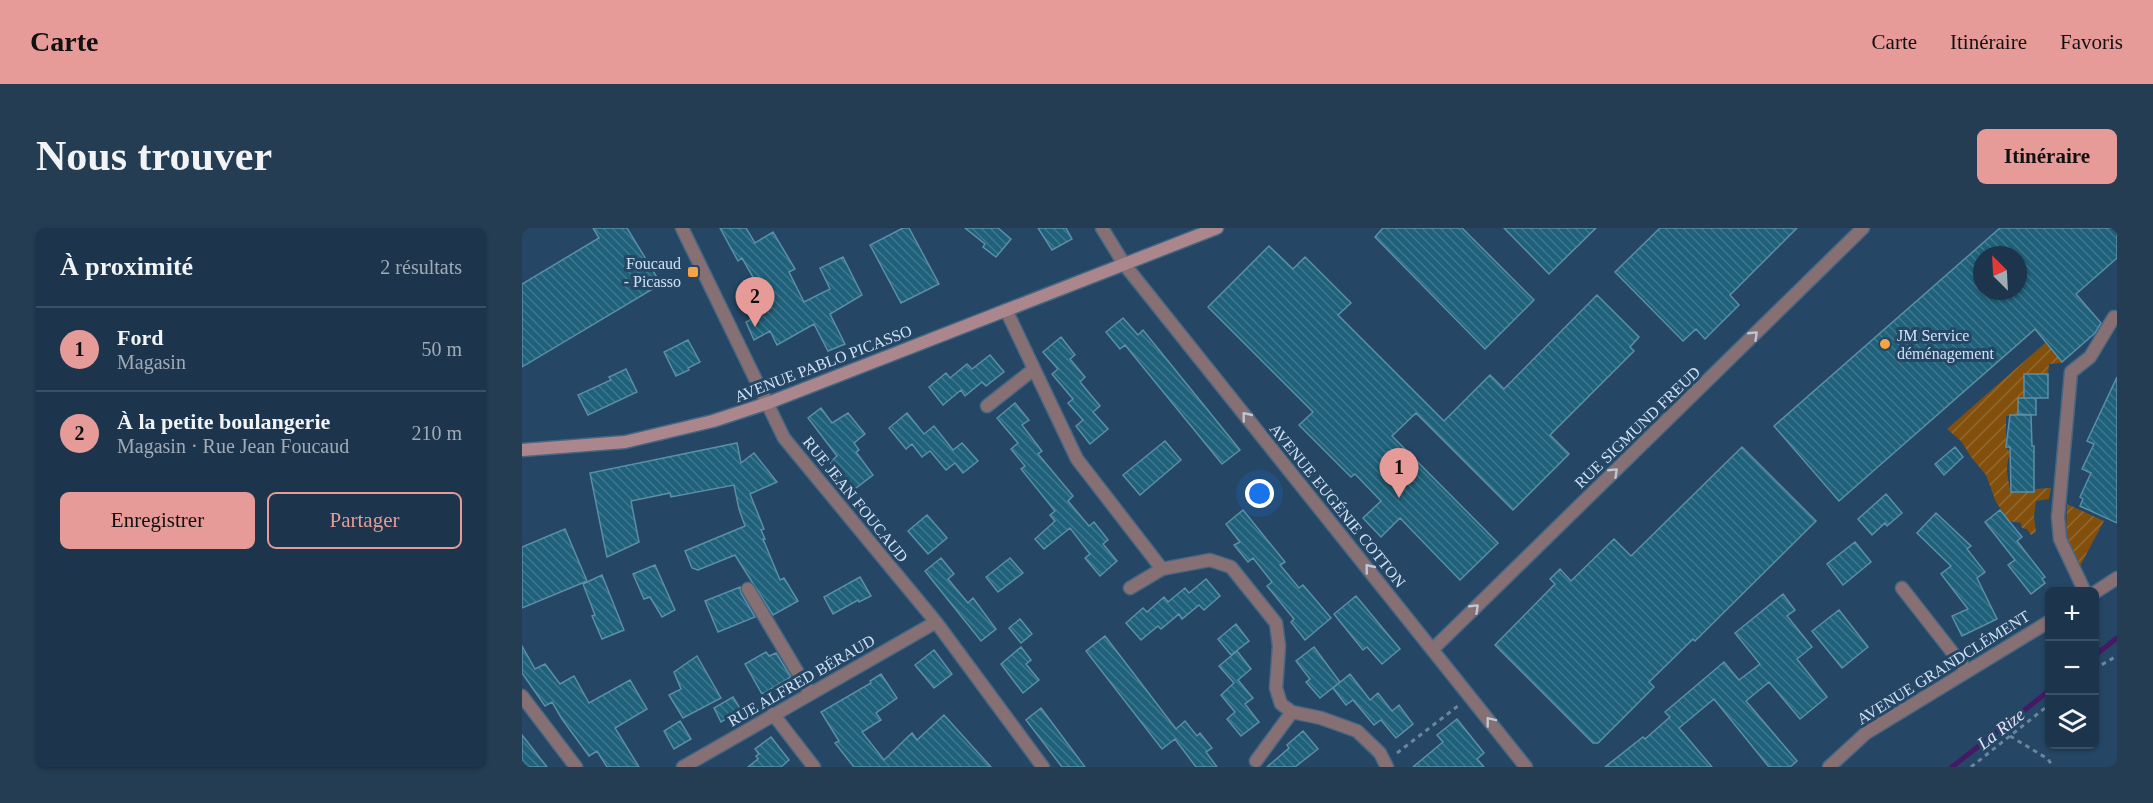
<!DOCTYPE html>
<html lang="fr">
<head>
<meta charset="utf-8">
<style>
	:root { --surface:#1c354c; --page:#253d53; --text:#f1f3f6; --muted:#a0abb5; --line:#3a5064; --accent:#e69b98 }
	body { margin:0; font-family:"Times New Roman",serif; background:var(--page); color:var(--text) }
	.controls { position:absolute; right:18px; bottom:18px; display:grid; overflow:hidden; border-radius:9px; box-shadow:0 2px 4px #0004 }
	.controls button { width:54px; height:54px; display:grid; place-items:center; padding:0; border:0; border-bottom:2px solid var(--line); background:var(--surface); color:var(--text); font:30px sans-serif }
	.compass { position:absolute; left:1451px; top:18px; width:54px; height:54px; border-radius:50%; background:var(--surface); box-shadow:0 2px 4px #0004; rotate:336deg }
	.you { position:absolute; left:738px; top:266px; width:21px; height:21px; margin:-15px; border:4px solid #fff; border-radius:50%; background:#1a73e8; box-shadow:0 0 0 9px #1a73e833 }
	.badge { display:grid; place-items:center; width:39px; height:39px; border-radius:50%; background:var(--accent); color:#111; font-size:20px; font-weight:700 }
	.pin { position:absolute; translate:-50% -50px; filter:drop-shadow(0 2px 3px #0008) }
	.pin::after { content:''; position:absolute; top:32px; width:21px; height:18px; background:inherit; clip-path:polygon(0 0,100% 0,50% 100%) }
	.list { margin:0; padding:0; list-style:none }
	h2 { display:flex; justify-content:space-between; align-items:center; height:78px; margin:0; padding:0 24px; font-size:26px }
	h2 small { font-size:20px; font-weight:400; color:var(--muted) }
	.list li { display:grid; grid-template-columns:39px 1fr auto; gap:18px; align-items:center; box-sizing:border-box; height:84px; padding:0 24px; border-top:2px solid var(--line) }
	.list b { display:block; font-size:22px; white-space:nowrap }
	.list p { margin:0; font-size:20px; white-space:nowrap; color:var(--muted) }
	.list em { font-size:20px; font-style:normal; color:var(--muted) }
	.actions { display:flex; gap:12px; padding:18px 24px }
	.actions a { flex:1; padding:14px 0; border:2px solid var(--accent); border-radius:9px; text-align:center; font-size:21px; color:var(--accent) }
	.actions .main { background:var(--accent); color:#111 }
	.icon { flex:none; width:33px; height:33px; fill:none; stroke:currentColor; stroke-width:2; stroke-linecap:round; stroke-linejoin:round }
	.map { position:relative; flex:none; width:1595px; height:539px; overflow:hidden; border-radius:9px }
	header { display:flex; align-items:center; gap:36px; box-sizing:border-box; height:84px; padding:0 30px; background:var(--accent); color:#111 }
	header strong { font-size:28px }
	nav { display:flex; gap:33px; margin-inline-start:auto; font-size:21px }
	.intro { display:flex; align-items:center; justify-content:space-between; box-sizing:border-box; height:144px; padding:0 36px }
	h1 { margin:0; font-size:42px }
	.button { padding:15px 27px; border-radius:9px; background:var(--accent); color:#111; font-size:21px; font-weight:700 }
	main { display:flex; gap:36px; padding:0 36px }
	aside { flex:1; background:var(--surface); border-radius:9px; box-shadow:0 2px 4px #0004 }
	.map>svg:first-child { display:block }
	.garden { fill:url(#garden-furrows) }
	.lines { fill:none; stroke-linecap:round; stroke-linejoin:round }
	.stream { stroke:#451964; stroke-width:5 }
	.building { fill:url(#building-back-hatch); stroke:#5b8fa6; stroke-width:1.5; fill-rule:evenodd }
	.minor-casing { stroke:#476682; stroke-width:15 }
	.secondary-casing { stroke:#476682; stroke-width:15 }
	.path { stroke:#6a869f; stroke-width:3; stroke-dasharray:4.5 4.5; stroke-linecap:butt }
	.minor { stroke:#877074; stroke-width:12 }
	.secondary { stroke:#ab878d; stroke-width:12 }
	.oneway { stroke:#bdc6d5 }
	.poi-dot { fill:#f4a444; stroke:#254765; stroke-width:2 }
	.labels { text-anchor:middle; stroke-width:6; stroke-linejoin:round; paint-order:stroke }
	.poi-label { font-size:16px; fill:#cfe2f5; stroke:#254765; text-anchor:end }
	.street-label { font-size:16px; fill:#cfe2f5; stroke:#254765 }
	.water-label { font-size:18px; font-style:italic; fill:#e9dff5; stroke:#254765 }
</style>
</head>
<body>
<header>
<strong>Carte</strong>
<nav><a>Carte</a><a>Itinéraire</a><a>Favoris</a></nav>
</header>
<div class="intro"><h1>Nous trouver</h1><a class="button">Itinéraire</a></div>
<main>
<aside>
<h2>À proximité<small>2 résultats</small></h2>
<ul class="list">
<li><span class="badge">1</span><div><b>Ford</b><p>Magasin</p></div><em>50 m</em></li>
<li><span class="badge">2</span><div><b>À la petite boulangerie</b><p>Magasin · Rue Jean Foucaud</p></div><em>210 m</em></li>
</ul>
<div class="actions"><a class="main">Enregistrer</a><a>Partager</a></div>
</aside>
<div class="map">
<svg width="1595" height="539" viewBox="0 0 1595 539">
	<defs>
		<pattern id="garden-furrows" width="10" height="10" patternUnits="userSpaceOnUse" patternTransform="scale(1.5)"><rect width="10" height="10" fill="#82500c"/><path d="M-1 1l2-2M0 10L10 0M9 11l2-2" fill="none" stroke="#936930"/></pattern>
		<pattern id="building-back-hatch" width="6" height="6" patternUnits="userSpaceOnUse" patternTransform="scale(1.5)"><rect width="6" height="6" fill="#1f617a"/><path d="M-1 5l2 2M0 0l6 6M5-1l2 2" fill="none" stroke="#3e778e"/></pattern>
	</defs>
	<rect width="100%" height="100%" fill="#254765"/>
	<path class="garden" d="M1564,79l-24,56 -13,1 -1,10h-24v24l-5,1 -1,16 -12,1v31l4,6c-5,13 -3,24 1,39h23v-3l17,-1 -2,11 -13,2 -2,16 2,15 -5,3 -4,-6 -5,-1 -1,-5 -12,-2 -13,-19 -10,-27 -15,-18 -10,-16 -14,-12z
		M1545,276l37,17 -24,45 -14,-28z"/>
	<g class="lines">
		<path class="stream" d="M1572,428l23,-18
			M1430,539l98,-77"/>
	</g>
	<path class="building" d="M71,0h34l34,56 -139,83v-83l77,-46z
		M198,0h26l9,15 18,-11 22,37 -6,3 15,30 26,-13 -10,-21 23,-11 19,38 -32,19 15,30 -17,7 -14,-27 -37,21 -7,-14 -16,9 -8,-18 25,-14 -29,-50 -4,3z
		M381,0h6l30,56 -38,19 -31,-58z
		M443,0h33l13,11 -15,18 -13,-10 2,-3z
		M516,0h28l6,11 -20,11z
		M861,0h79l72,72 -49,49 -110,-112z
		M982,0h92l-47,46z
		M1138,0h137l-67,67 9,10 -34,34 -9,-10 -13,12 -68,-69z
		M1478,0h117v30l-41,36 25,29 -6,10 -33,29 -27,-33 -196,172 -65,-75zM1460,27h36v36h-36z
		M747,18l24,23 12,-12 46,46 -13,12 106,106 46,-46 14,14 93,-94 42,42 -9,10 4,4 -84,84 19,19 -56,56 -97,-97 -24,23 106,107 -38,37 -60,-62 -19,19 -18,-19 18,-17 -26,-27 -4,3 -52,-52 14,-13 -105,-105z
		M601,90l15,17 5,-5 97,120 -18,14 -97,-119 -5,4 -14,-17z
		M539,109l14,18 -5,4 15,18 -5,5 20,24 -7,6 15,17 -18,15 -14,-18 7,-6 -15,-17 5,-4 -21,-25 6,-5 -15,-17z
		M166,112l12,22 -12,6 1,2 -13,6 -12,-24z
		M468,127l14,17 -18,14 -4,-4 -17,14 -4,-6 -18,15 -14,-18 17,-14 4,5 17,-14 5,5z
		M104,141l11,23 -49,23 -10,-20 33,-15 -2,-3z
		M1502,146h24v24h-24z
		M1595,149v146l-37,-17 3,-7 -3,-2 11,-24 -9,-4 12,-25 -7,-3z
		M1496,170h18v17l-18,-1z
		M493,175l14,17 -7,5 20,26 -4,3 35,42 -5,5 21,25 5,-4 14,18 -5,4 14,17 -17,15 -15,-18 5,-4 -20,-26 -26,21 -9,-10 20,-18 -5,-6 5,-4 -34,-42 4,-3 -14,-17 7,-6 -21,-25z
		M299,180l11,15 16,-10 17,21 -11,9 5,7 -3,2 17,23 -21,16 -22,-29 7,-6 -29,-38z
		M385,185l17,21 10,-8 19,24 9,-7 16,18 -15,12 -8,-10 -9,7 -16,-19 -8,6 -10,-13 -6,5 -17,-21z
		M1488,187h21l1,31h2v46h-23l-1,-45h-4z
		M643,213l16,19 -41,35 -17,-20z
		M215,215l4,20 13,-10 23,29 -27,12 14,35 -3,1 4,9h-2l17,41 4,-2 14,23 -25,14 -38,-60 -37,15 -6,-2 -7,-17 60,-25 -6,-17 -5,-24 -63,12 -1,-4 -39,8 8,41 -32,15 -3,-14 -14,-70z
		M1220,219l74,74 -121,120 -2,-2 -44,43 5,5 -56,56h-5l-98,-98 60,-61 -5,-5 10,-10 11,12 43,-42 17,17z
		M1433,219l8,10 -19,18 -9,-11z
		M1364,266l16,19 -15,13 -2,-3 -13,12 -14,-16z
		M721,282l42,52 -5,3 19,23 4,-3 28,33 -26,22 -14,-18 3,-3 -27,-33 5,-4 -19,-24 -5,4 -14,-17 6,-3 -14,-18z
		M1478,282l22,27 -5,4 28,36 -3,2 3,4 -14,11 -23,-29 7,-5 -30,-38z
		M1414,285l35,33 -4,3 18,23 -8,6 20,41 -35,17 -10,-20 16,-7 -27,-35 10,-8 -34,-33z
		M405,287l20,23 -19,16 -20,-23z
		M43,301l22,52 -65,27v-61z
		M1333,314l16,20 -28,23 -16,-21z
		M419,330l13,16 -6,5 20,24 5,-5 23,31 -15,12 -56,-70z
		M488,330l13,15 -25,19 -12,-15z
		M133,337l20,45 -13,7 -12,-20 -6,2 -11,-25z
		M80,347l22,55 -22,9 -10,-23 3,-1 -12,-31z
		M338,349l11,19 -12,6 -1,-2 -25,14 -9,-17z
		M684,351l14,17 -16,14 -5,-5 -17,14 -3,-5 -18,15 -3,-3 -17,14 -15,-17 17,-15 4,4 17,-15 4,5 17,-14 4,5z
		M218,359l1,6 14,24 -37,15 -13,-31z
		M1261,366l12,16 -8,6 25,31 -15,12 30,38 -27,22 -31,-37 -23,19 51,60 -7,6h-21l-55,-68 -35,29 33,39h-107l38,-30 2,2 25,-22 -5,-5 59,-50 15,18 21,-16 -25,-31z
		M834,368l44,53 -18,15 -15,-17 -4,3 -29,-36z
		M1317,382l29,37 -26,21 -30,-37z
		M498,391l12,15 -11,9 -12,-15z
		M714,396l13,17 -18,14 -13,-16z
		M583,408l71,93 9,-8 12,15 3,-3 12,15 -6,4 11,15h-21l-21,-28 -13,10 -76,-98z
		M0,418l13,23 10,-5 15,20 14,-8 15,27 41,-23 17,29 -32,19 24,39h-32l-10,-16 -8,5 -27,-37 -10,-17 -7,4 -23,-33z
		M499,419l10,13 -5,4 13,16 -16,13 -22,-29z
		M792,419l26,35 -20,16 -14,-16 4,-3 -14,-18z
		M412,422l18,24 -18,14 -19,-23z
		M715,423l14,18 -13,11 15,18 -8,6 14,18 -18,14 -14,-17 8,-7 -14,-17 13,-12 -15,-17z
		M244,424l3,4 7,-3 15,24 -29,17 -17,-30z
		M175,428l24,42 -38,20 -14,-23 12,-6 -7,-17z
		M359,446l16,24 -21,15 5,7 -19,12 22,28 28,-27 5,7 27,-25 47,52h-137l-19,-24 4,-2 -18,-29 50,-29 -1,-2z
		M828,446l20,26 8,-7 14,18 7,-6 14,19 -17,14 -15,-18 -7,5 -21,-25 -7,5 -13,-17z
		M211,469l8,13 -20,12 -7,-14z
		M519,480l44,59h-23l-36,-47z
		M935,491l27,34 -7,6 7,8h-71l30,-25 -6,-7z
		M158,493l11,18 -17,10 -10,-18z
		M781,503l15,18 -23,18h-28l22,-19 -2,-3z
		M0,507l25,32h-25z
		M249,509l18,23 -8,7h-33l10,-8 -2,-3 3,-2 -4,-5z"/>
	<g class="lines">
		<defs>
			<path id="minor" d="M160,0l102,210 152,184 107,145
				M580,0l22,36 402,503
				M484,82l71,149 85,110 48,-9 21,7 45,56 3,23 -3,42 5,16 11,8 29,6 36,13 23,22 7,14
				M465,178l47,-37
				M608,360l32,-19
				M1380,360l65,83
				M226,361l62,104
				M1563,364l-25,-53 -2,-22 13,-145 19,-15 24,-40
				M1572,365l23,-15
				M911,421l430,-421
				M0,468l54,71
				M251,486l41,53
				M734,533l36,-49
				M161,539l253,-145
				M1307,539l37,-34 184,-112"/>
			<path id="secondary" d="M0,222l103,-8 88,-21 55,-18 449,-175"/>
		</defs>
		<use href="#minor" class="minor-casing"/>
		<use href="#secondary" class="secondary-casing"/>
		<path class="path" d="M1572,441l23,-13
			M1488,508l38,23 5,8
			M875,525l61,-47
			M1449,539l79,-63"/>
		<use href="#minor" class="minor"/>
		<use href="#secondary" class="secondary"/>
	</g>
	<defs><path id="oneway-chevron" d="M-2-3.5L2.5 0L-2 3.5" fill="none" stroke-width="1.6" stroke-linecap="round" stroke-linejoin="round" transform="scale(1.5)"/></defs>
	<g class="oneway">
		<use href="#oneway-chevron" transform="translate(1232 107) rotate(-44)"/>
		<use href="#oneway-chevron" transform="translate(724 188) rotate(-129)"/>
		<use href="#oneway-chevron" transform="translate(1092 244) rotate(-44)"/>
		<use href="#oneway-chevron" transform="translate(847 340) rotate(-129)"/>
		<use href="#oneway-chevron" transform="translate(953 380) rotate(-44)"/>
		<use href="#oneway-chevron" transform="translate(968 493) rotate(-128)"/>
	</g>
	<g class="poi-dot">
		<rect x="165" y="38" width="12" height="12" rx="3"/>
		<circle cx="1363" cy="116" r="6"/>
	</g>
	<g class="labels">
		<g class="poi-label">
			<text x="159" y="41">Foucaud<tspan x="159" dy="18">- Picasso</tspan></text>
			<text x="1375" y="113" text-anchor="start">JM Service<tspan x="1375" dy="18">déménagement</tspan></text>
		</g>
		<g class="street-label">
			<text transform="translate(301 135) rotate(-21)" y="6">AVENUE PABLO PICASSO</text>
			<text transform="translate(1115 199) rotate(-44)" y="6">RUE SIGMUND FREUD</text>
			<text transform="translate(334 271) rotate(51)" y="6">RUE JEAN FOUCAUD</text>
			<text transform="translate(816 277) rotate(51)" y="6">AVENUE EUGÉNIE COTTON</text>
			<text transform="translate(1421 439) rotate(-32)" y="6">AVENUE GRANDCLÉMENT</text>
			<text transform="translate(279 452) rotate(-30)" y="6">RUE ALFRED BÉRAUD</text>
		</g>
		<g class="water-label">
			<text transform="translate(1479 501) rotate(-38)" y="6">La Rize</text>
		</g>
	</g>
</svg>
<div class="controls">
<button>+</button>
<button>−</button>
<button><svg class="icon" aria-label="layers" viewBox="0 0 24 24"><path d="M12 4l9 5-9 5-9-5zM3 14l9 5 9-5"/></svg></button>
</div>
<svg class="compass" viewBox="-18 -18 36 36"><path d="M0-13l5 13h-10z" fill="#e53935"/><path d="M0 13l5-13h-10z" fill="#a0abb5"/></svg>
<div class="you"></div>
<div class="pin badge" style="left:877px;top:270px">1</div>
<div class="pin badge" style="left:233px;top:99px">2</div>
</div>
</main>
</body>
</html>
